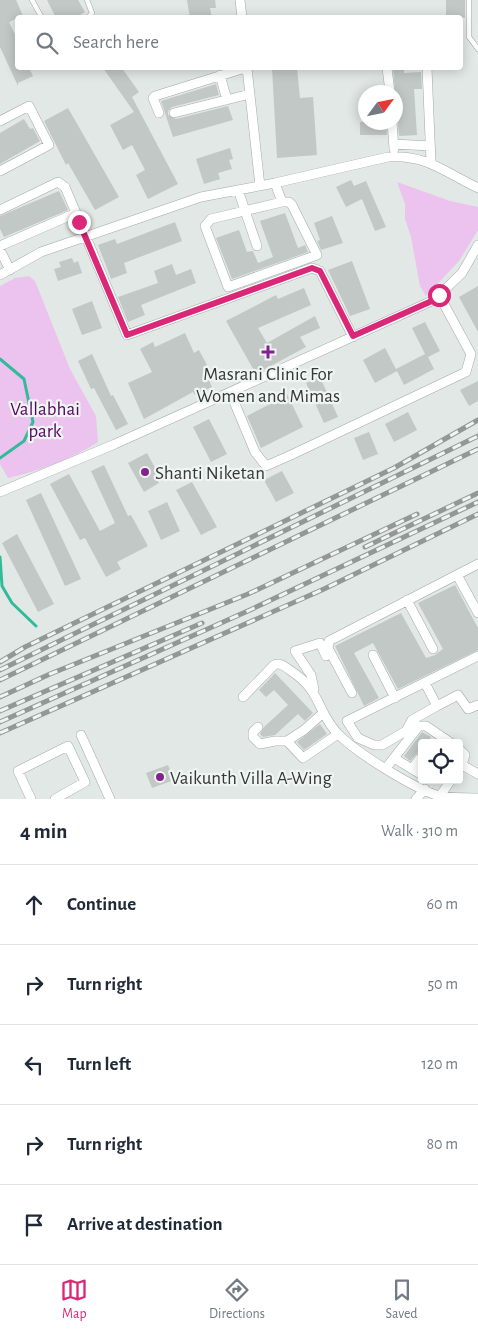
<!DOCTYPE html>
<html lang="en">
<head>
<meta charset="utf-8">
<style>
	:root { --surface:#fff; --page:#f6f6f7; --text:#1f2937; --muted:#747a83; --line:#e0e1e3; --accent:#db2777 }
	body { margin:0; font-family:"Alegreya Sans",sans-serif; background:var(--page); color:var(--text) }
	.controls { position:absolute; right:15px; bottom:15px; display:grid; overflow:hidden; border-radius:5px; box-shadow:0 2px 12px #0003 }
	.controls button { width:45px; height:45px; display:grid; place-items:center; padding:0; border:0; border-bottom:1px solid var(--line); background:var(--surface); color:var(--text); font:25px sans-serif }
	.compass { position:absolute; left:358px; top:85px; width:45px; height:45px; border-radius:50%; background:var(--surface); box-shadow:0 2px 12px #0003; rotate:57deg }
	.stop { position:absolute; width:15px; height:15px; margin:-11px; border:4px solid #db2777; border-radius:50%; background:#fff }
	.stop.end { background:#db2777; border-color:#fff; box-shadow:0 1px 5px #0008 }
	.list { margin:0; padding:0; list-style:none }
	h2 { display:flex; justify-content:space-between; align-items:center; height:65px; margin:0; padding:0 20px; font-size:21px }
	h2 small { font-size:16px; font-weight:400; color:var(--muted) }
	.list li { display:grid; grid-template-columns:32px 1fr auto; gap:15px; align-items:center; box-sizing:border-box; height:80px; padding:0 20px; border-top:1px solid var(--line) }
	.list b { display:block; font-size:19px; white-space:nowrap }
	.list em { font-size:16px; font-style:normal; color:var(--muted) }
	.icon { flex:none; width:28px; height:28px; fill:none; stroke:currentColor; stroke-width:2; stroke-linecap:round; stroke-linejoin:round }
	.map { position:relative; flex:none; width:478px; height:799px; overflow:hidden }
	.search { position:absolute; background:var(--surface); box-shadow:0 2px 12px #0003; left:15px; right:15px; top:15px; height:55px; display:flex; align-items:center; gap:12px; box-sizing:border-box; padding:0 18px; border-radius:5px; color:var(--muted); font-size:19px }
	.sheet { height:465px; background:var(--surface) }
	nav { display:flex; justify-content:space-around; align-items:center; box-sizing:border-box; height:70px; border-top:1px solid var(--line); background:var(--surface); font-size:14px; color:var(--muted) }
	nav a { display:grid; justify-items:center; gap:2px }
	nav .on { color:var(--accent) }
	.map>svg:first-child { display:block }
	.green { fill:#ecc2ef }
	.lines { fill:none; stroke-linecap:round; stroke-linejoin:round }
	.stream { stroke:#32ba9a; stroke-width:3 }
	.building { fill:#c1c8c6 }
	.lane-casing { stroke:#a3a9a7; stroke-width:5.5 }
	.street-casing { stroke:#a3a9a7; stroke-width:10 }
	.lane { stroke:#fff; stroke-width:4.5 }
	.street { stroke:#fff; stroke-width:9 }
	.rail-casing { stroke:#939896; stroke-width:5 }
	.rail { stroke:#eef5f2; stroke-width:3; stroke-dasharray:9; stroke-linecap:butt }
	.route { stroke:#db2777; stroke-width:6 }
	.poi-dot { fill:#84228c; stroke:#eef5f2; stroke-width:2 }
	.labels { text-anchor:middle; stroke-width:4.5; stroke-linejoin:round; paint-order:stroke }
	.poi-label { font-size:19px; fill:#353837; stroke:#eef5f2; text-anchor:start }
	.park-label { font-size:19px; fill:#590260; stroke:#eef5f2 }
</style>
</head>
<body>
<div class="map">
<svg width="478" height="799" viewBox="0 0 478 799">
	<rect width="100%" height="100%" fill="#e1e8e5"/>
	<path class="green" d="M397,182l53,19 28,6v23l-19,31 -33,35 -6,-10 -9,-49 -6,-18v-15z
		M29,276l6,5 35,88 26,47 2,26c-28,18 -57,28 -90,36l-8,-14v-178l15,-8z"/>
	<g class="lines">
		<path class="stream" d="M0,359l24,20 9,43 -9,19 -24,17
			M0,557l2,29 10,17 24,23"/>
	</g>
	<path class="building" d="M0,0h16l7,16 -14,6 9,19v27h11l4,8 -15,7v3l-18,-39z
		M47,0h31l7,12 -10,6h-19z
		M187,0h28l1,8h-6l2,10h-22z
		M446,0h19v18h-19z
		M103,68h19l17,24 -7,5 46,87 -30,15 -12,-24 9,-5 -13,-25 -9,5 -13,-25 24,-13z
		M272,68h25l3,30 13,-1 4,58 -40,3z
		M393,68h11v5l17,-1 1,17h-8l3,46 -18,1z
		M216,84l3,11 -47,12 -4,4v4l8,4 52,-13 5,14 -60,17 -12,-36z
		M68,108l51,89 -24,13 -27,-47 -2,2 -22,-44z
		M24,119l6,10 3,-1 7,13 -40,23v-31z
		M360,122h26l1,13h-27z
		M230,148l3,11 -4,1 3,9 -14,4 2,6 -16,5 -8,-25z
		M351,180l3,6 12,-5 20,46 -11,4 -13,-32 -16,8 -10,-20z
		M59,191l9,19 -64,27 -4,-8v-13z
		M285,213l13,35 7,-3 3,7 -76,27 -16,-41 23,-8 8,22 6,-1 5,12 15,-6 -13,-36z
		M332,216l11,27 -22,7 -4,-9 3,-1 -6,-17z
		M175,222l7,19 -58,22 3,10 -16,6 -13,-34 17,-6 2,5z
		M72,258l2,5 4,-2 4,12 -24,8 -4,-12 7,-2 -2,-5z
		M352,261l18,48 -20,7 -22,-46z
		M172,264l4,11 15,-6 5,14 -55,22 4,10 -17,7 -10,-25 40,-14 -4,-12z
		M478,286v46l-19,-35z
		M304,288l7,17 -53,23 9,15 48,-27 5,12 -20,9 6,10 -50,27 -30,-53 50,-26 2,4z
		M92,301l10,27 -20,7 -10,-26z
		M425,322l15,29 -12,6 6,12 -30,16 -8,-16 29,-15 -13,-26z
		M185,333l9,20 5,-3 8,15 -4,2 9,20 -17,8 -2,-3 -49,27 -16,-36 24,-11 -12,-23 13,-7 2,5z
		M385,348l12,23 -22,12 -12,-23z
		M92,354l19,42 2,-1 15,29 -12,6 -22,-42 -3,1 -13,-28z
		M320,377l18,40 -14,6 -18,-40z
		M478,381v20l-9,5 -9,-16z
		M285,390l18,37 -42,21 -14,-32 27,-14 -3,-6z
		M408,412l9,18 -23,12 -9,-18z
		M209,419l18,35 -16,8 -18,-35z
		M369,432l9,22 -15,6 -9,-22z
		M147,453l12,22 -3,2 3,6 -15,9 -16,-29z
		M104,465l24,51 3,-1 17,31 -31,16 4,7 -15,8 -21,-39 -5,2 -30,-56 19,-10 31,57 15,-8 -24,-52z
		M282,471l12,22 -18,9 -12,-22z
		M192,482l25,45 -16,8 -25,-45z
		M41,493l40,86 -16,7 -39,-86z
		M167,502l13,29 -19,9 -13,-29z
		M17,534l37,70 -16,8 -36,-69z
		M455,585l23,43v22l-80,39 -25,-46 -19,10 25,45 -15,8 -29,-60 66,-33 25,45 9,-3 8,-6 -25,-46z
		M275,673l38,40 -8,8 -7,-7 -23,21 -12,2 -3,-3 4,-7 24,-22 -14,-15 -8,7 -7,-7z
		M320,724l7,10 -23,16 -7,-8z
		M422,732l9,5 -4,6h-5v8l-6,3 -6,7 -6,-5z
		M168,765l6,15 -22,8 -6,-15z"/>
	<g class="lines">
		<defs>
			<path id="lane" d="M32,0l10,18
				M87,0l5,13 -4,5
				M469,0v37l9,12"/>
			<path id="street" d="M240,0l2,18
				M247,68l13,118
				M387,68l3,24
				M427,68l4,94
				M220,75l7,25
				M159,113l-6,-15 2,-2 90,-28
				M174,113l76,-19
				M0,121l29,-15 20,39 -49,26
				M392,122l2,27
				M394,144l36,2
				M275,183l7,19
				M238,190l19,56
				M282,202h7l3,3 25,50 -89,32 -23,-61 6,-7z
				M0,210l58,-28 7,5 11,26 -76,33
				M76,213l51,122 185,-67 8,3 33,66
				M0,250l10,20
				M0,275l41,-23 160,-55 74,-14 113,-26c38,-3 58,16 90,31
				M230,392l25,60 11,14 25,-11 175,-83 5,-18 -32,-59
				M0,492l115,-48 319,-144 28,-27 16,-28
				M457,575l21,38
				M407,600l26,49
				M373,655l22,43
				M425,683l12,23 -25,14 -6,11 -24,14h-8l-16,-7 -11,-17 131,-65
				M314,689l-3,-14 -16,-24 25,-8 6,13
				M352,693l-24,-45 1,-7 149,-77
				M243,697l31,-32c7,-3 11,2 17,6 31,20 25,40 47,63 19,19 72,52 98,61 12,4 29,2 42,3
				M437,706l21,-11 10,14 10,-4
				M258,727l-5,5v5l7,7 15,-3h12l17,-11 19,-17
				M81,735l29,64
				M287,741l16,17 35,-24
				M459,749l6,6 -3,10
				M394,758l28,17
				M386,768l33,-42h7l25,17
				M412,769l7,-10h3
				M459,769l3,-4 16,9
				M440,796l11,-16
				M31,799l-13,-28 50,-25 17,36 -30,17
				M416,799l9,-10"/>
		</defs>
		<use href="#lane" class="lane-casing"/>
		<use href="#street" class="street-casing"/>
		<use href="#lane" class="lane"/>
		<use href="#street" class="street"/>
		<defs>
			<path id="rail" d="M365,547l113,-54
				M0,662l25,-15 369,-179 84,-48
				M0,670l478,-234
				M0,680l478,-231
				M0,697l50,-23 198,-80 169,-80
				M0,711l202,-88
				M0,722l250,-112 228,-108
				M0,733l324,-144 154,-75"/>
		</defs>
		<use href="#rail" class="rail-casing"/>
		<use href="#rail" class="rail"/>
	</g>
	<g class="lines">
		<path class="route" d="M79,222l48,113 185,-67 8,3 33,65 81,-36 5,-5"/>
	</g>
	<g class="poi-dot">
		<path d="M265.5 344.5h5v5h5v5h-5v5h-5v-5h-5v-5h5z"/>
		<circle cx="145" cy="472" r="5"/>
		<circle cx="160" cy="777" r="5"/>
	</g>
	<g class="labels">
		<g class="poi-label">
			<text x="268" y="380" text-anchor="middle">Masrani Clinic For<tspan x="268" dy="22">Women and Mimas</tspan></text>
			<text x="155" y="479">Shanti Niketan</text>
			<text x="170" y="784">Vaikunth Villa A-Wing</text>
		</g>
		<g class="park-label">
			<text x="45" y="415">Vallabhai<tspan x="45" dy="22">park</tspan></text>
		</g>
	</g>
</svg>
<div class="controls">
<button><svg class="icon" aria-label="locate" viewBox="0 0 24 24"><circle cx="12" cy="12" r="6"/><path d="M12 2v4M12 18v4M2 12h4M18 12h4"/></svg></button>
</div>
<svg class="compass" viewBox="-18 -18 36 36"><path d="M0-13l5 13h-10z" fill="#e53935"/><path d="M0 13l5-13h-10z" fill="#747a83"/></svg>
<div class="stop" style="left:439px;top:295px"></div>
<div class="stop end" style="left:79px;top:222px"></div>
<div class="search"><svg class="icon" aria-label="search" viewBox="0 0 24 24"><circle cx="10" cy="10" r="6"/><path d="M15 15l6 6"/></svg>Search here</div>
</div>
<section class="sheet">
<h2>4 min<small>Walk · 310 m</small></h2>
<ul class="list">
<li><svg class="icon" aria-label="ahead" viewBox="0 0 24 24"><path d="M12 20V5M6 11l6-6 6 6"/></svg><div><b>Continue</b></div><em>60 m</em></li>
<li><svg class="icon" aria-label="right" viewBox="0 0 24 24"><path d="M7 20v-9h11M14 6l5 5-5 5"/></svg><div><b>Turn right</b></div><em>50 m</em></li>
<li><svg class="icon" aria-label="left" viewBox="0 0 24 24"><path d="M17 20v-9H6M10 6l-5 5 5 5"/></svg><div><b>Turn left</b></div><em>120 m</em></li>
<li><svg class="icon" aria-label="right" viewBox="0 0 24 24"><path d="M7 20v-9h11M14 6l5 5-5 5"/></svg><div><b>Turn right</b></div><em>80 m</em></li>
<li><svg class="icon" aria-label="arrive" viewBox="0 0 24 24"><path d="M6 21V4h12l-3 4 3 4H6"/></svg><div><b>Arrive at destination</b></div></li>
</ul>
</section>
<nav>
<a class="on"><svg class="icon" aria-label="map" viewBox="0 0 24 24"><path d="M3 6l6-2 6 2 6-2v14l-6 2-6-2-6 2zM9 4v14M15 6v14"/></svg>Map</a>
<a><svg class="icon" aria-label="directions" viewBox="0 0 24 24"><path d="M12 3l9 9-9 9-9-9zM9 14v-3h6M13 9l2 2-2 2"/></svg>Directions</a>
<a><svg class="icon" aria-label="saved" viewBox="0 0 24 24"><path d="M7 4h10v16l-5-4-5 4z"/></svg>Saved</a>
</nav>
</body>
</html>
